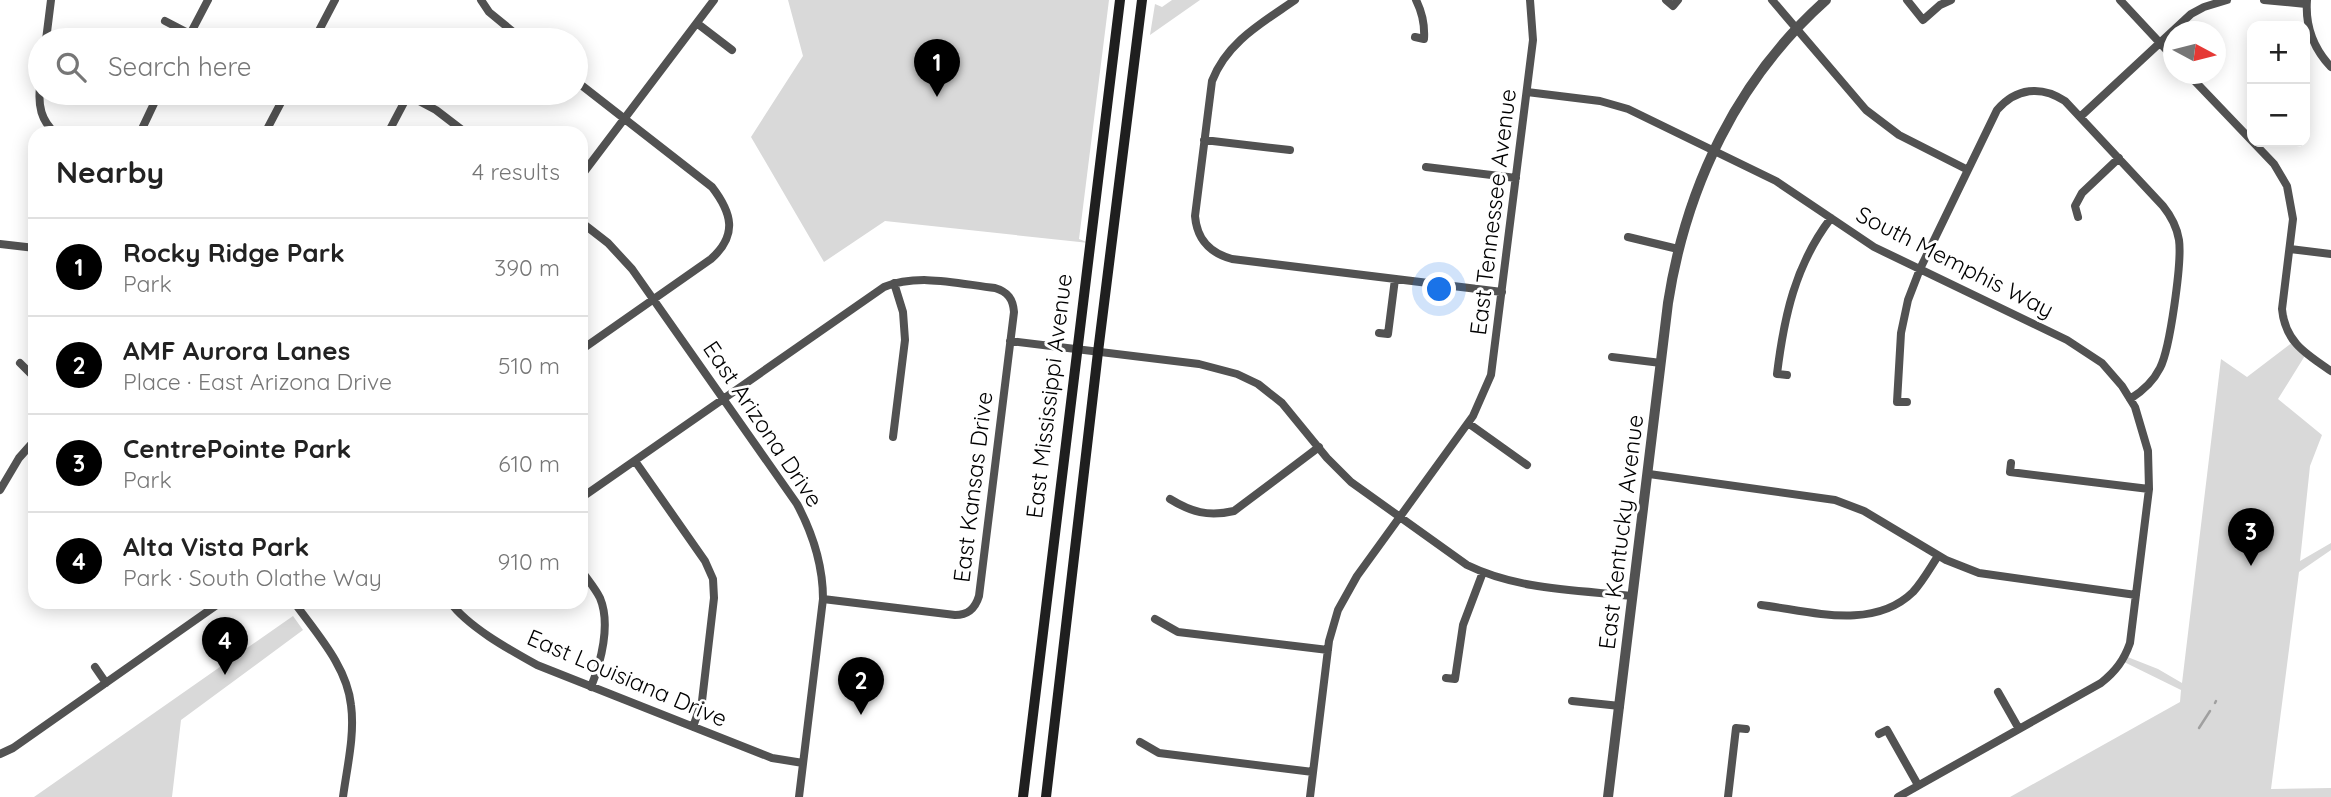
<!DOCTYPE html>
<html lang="en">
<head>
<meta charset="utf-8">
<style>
	:root { --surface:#fff; --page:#f6f6f6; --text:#222; --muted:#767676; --line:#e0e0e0; --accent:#000 }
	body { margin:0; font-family:Quicksand,sans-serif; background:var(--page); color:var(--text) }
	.controls { position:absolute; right:21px; top:21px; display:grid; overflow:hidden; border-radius:14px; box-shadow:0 4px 18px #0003 }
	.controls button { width:63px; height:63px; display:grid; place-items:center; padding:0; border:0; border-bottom:2px solid var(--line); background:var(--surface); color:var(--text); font:35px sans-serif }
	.compass { position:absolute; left:2163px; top:21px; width:63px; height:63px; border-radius:50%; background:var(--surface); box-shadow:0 4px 18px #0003; rotate:97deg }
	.you { position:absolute; left:1440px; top:290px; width:24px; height:24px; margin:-18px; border:5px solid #fff; border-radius:50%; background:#1a73e8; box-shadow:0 0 0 10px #1a73e833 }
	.badge { display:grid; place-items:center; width:46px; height:46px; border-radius:50%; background:var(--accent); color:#fff; font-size:23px; font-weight:700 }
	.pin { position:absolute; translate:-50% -58px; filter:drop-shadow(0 2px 4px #0008) }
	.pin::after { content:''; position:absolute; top:37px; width:24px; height:21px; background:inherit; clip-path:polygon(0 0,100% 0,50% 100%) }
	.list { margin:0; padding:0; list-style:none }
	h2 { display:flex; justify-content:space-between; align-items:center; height:91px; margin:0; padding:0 28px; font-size:30px }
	h2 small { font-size:23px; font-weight:400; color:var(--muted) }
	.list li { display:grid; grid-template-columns:46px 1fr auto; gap:21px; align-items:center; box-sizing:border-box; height:98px; padding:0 28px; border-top:2px solid var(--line) }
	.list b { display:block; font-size:26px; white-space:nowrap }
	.list p { margin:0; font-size:23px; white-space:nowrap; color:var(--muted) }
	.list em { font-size:23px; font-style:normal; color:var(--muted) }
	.icon { flex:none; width:38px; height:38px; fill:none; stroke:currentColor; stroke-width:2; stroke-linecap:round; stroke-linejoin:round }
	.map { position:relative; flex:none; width:2331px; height:797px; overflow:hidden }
	.search { position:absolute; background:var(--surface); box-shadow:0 4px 18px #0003; left:28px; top:28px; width:560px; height:77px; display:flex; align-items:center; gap:18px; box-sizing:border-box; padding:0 24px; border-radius:38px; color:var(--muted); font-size:26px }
	.panel { position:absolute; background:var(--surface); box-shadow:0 4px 18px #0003; left:28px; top:126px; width:560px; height:483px; border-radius:21px }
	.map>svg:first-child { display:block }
	.green { fill:#d9d9d9 }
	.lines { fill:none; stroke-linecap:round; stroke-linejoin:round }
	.stream { stroke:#a0a0a0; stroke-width:2.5 }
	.minor { stroke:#525252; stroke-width:8 }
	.tertiary { stroke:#525252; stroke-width:10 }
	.secondary { stroke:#1f1f1f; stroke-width:10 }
	.labels { text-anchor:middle; stroke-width:6; stroke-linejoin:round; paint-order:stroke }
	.street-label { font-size:23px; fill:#000; stroke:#fff }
</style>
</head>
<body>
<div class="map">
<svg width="2331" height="797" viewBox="0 0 2331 797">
	<rect width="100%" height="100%" fill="#fff"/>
	<path class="green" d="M788,0h321l-30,239 10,4 -204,-22 -61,41 -73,-125 52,-81z
		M1172,0h28l-50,35 5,-31 7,3z
		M2293,342l13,12 -28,45 44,36 -12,31 -10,95 31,-18v7l-32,22 -28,217 60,-1v9h-321l170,-95 1,-12 -59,-29 3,-5 33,13 24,14 39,-324 26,18z
		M293,616l10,14 -122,90 -9,77h-138z"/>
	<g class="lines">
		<path class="stream" d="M2215,703l1,-2
			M2199,728l11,-17"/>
		<path class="minor" d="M481,0l8,12 34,28
			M1295,0c-33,23 -68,42 -83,81l-17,135c2,24 15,37 37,43l270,33
			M1666,0l7,6 5,-6
			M1772,0l94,110 33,25 69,35
			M1907,0l16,20 17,-15 11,-5
			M2120,0l54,58
			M2264,0l42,4
			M2307,0c-2,27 6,48 24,67
			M165,21l25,13
			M698,24l34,26
			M1415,37l9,2c1,-15 -2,-27 -8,-39
			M46,40l5,-40
			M187,40l21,-40
			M314,40l21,-40
			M2188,74l86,90 13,22 6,33 -11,90c3,33 24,45 49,62
			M576,81l136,106c20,26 26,48 -1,72l-130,91
			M40,87c-2,19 1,33 15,46
			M1527,92l73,9 28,8 148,72 98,66 193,93 35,23 20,23 13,21 13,44 1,38 -19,154c-6,17 -14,28 -29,40l-203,114
			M404,93l32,17 30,23
			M2080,117l111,-103 13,-7 23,-7
			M140,133l19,-40
			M265,133l21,-40
			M388,133l20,-38
			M1204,140l86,10
			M1426,167l90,11
			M581,176l133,-176
			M2078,217l-3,-11 7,-13 37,-35
			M581,222l27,21 24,26 165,235c16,30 26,60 26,95l-24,198
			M1628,237l50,12
			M0,244l35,4
			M2290,249l41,5
			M1379,333l9,1 7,-55
			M1010,341l189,23 38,10 21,10 24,19 45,55 24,24 116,83c51,25 110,25 166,31
			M1612,357l49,6
			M20,363l15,15
			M1787,375l-10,-1c7,-57 18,-109 54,-156
			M1907,402h-10l4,-69 7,-33 12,-31 77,-159c19,-22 44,-25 68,-9l98,105c8,10 14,21 16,34 3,22 -9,109 -19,128 -7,14 -17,23 -30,31
			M1468,423l59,42
			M893,437l12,-97 -2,-28 -9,-29
			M635,461l70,100 8,18 1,19 -12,103 -9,26
			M2011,463l-1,9 139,17
			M1649,474l186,26 29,11 82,49 33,13 157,22
			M0,490l19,-32 16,-18
			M581,498l303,-211c35,-14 75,-3 111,1 13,4 18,11 19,24l-35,284c-4,13 -11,19 -24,19l-132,-16
			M1170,499c21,13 38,18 64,12l85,-64
			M581,570c6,9 14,18 19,28 11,26 1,64 -9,89
			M294,602c22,31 53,64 57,103 4,30 -4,62 -8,92
			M450,602c18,25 60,48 87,63l235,93 31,5
			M1761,605c49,6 112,26 152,-13 10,-11 17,-24 25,-36
			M1155,619l23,13 150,18
			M95,667l11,16
			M1446,678l9,1 8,-54 20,-53
			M1998,692l21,37
			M1572,701l48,5
			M1879,734l8,-4 31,55
			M1140,742l19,11 154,19
			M0,754l13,-6 208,-146
			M1310,797l19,-156 9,-31 19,-34 116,-160 18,-41 42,-335 -3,-40
			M1728,797l8,-69 10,1"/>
		<path class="tertiary" d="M1608,797l60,-494c18,-116 69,-224 158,-303"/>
		<path class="secondary" d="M1023,797l97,-797
			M1046,797l52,-445 44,-352"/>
	</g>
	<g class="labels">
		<g class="street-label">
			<text transform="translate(1493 212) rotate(-83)" y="8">East Tennessee Avenue</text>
			<text transform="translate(1955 262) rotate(27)" y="8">South Memphis Way</text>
			<text transform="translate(1049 396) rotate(-83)" y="8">East Mississippi Avenue</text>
			<text transform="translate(763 424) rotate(56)" y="8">East Arizona Drive</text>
			<text transform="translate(973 487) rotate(-83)" y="8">East Kansas Drive</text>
			<text transform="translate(1621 532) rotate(-83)" y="8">East Kentucky Avenue</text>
			<text transform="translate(627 678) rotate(23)" y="8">East Louisiana Drive</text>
		</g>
	</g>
</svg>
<div class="controls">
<button>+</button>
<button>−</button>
</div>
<svg class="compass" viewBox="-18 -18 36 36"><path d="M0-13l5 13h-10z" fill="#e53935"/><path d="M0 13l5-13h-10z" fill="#767676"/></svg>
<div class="you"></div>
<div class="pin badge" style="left:937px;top:97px">1</div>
<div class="pin badge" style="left:861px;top:715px">2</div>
<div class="pin badge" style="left:2251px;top:566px">3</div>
<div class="pin badge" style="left:225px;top:675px">4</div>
<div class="search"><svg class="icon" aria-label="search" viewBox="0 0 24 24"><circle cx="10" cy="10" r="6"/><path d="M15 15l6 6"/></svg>Search here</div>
<section class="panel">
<h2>Nearby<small>4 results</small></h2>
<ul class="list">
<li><span class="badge">1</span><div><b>Rocky Ridge Park</b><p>Park</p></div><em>390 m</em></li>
<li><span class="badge">2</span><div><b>AMF Aurora Lanes</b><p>Place · East Arizona Drive</p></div><em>510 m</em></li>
<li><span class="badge">3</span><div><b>CentrePointe Park</b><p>Park</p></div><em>610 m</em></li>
<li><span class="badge">4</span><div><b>Alta Vista Park</b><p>Park · South Olathe Way</p></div><em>910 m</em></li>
</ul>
</section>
</div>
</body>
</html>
